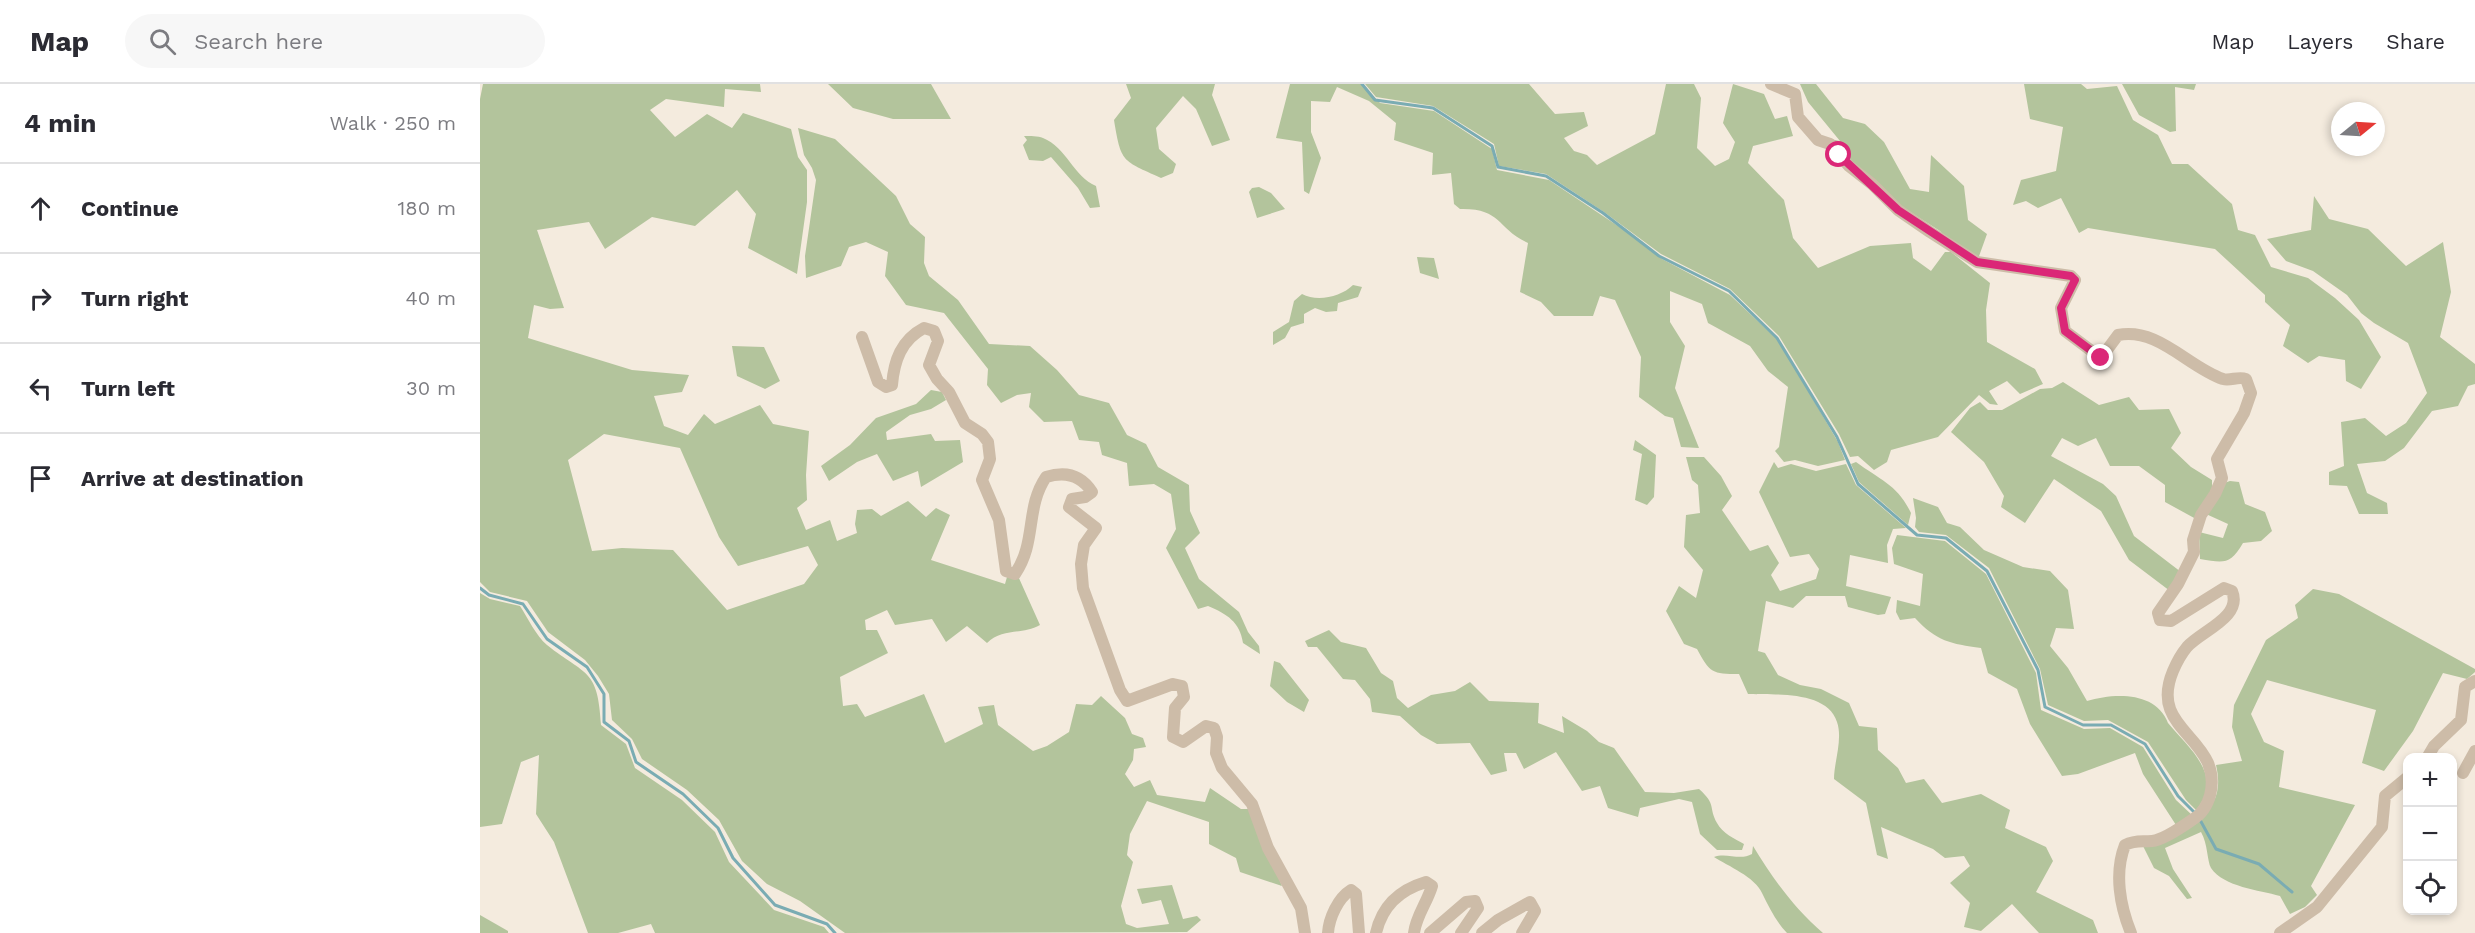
<!DOCTYPE html>
<html lang="en">
<head>
<meta charset="utf-8">
<style>
	:root { --surface:#fff; --page:#f7f7f7; --text:#2b2b33; --muted:#7c7c81; --line:#e1e1e2 }
	body { margin:0; font-family:"Work Sans",sans-serif; background:var(--page); color:var(--text) }
	.controls { position:absolute; right:18px; bottom:18px; display:grid; overflow:hidden; border-radius:12px; box-shadow:0 3px 9px #0003 }
	.controls button { width:54px; height:54px; display:grid; place-items:center; padding:0; border:0; border-bottom:2px solid var(--line); background:var(--surface); color:var(--text); font:30px sans-serif }
	.compass { position:absolute; left:1851px; top:18px; width:54px; height:54px; border-radius:50%; background:var(--surface); box-shadow:0 3px 9px #0003; rotate:72deg }
	.stop { position:absolute; width:18px; height:18px; margin:-14px; border:4px solid #db2777; border-radius:50%; background:#fff }
	.stop.end { background:#db2777; border-color:#fff; box-shadow:0 2px 6px #0008 }
	.list { margin:0; padding:0; list-style:none }
	h2 { display:flex; justify-content:space-between; align-items:center; height:78px; margin:0; padding:0 24px; font-size:26px }
	h2 small { font-size:20px; font-weight:400; color:var(--muted) }
	.list li { display:grid; grid-template-columns:39px 1fr auto; gap:18px; align-items:center; box-sizing:border-box; height:90px; padding:0 24px; border-top:2px solid var(--line) }
	.list b { display:block; font-size:22px; white-space:nowrap }
	.list em { font-size:20px; font-style:normal; color:var(--muted) }
	.icon { flex:none; width:33px; height:33px; fill:none; stroke:currentColor; stroke-width:2; stroke-linecap:round; stroke-linejoin:round }
	.map { position:relative; flex:none; width:1995px; height:849px; overflow:hidden }
	header { display:flex; align-items:center; gap:36px; box-sizing:border-box; height:84px; padding:0 30px; background:var(--surface); border-bottom:2px solid var(--line) }
	header strong { font-size:28px }
	nav { display:flex; gap:33px; margin-inline-start:auto; font-size:21px }
	.search { width:420px; height:54px; background:var(--page); display:flex; align-items:center; gap:15px; box-sizing:border-box; padding:0 21px; border-radius:33px; color:var(--muted); font-size:22px }
	main { display:flex }
	aside { flex:1; background:var(--surface) }
	.map>svg:first-child { display:block }
	.green { fill:#b3c49c; fill-rule:evenodd }
	.lines { fill:none; stroke-linecap:round; stroke-linejoin:round }
	.stream { stroke:#7aacb3; stroke-width:3 }
	.minor { stroke:#cdbca8; stroke-width:12 }
	.route { stroke:#db2777; stroke-width:8 }
</style>
</head>
<body>
<header>
<strong>Map</strong>
<div class="search"><svg class="icon" aria-label="search" viewBox="0 0 24 24"><circle cx="10" cy="10" r="6"/><path d="M15 15l6 6"/></svg>Search here</div>
<nav><a>Map</a><a>Layers</a><a>Share</a></nav>
</header>
<main>
<aside>
<h2>4 min<small>Walk · 250 m</small></h2>
<ul class="list">
<li><svg class="icon" aria-label="ahead" viewBox="0 0 24 24"><path d="M12 20V5M6 11l6-6 6 6"/></svg><div><b>Continue</b></div><em>180 m</em></li>
<li><svg class="icon" aria-label="right" viewBox="0 0 24 24"><path d="M7 20v-9h11M14 6l5 5-5 5"/></svg><div><b>Turn right</b></div><em>40 m</em></li>
<li><svg class="icon" aria-label="left" viewBox="0 0 24 24"><path d="M17 20v-9H6M10 6l-5 5 5 5"/></svg><div><b>Turn left</b></div><em>30 m</em></li>
<li><svg class="icon" aria-label="arrive" viewBox="0 0 24 24"><path d="M6 21V4h12l-3 4 3 4H6"/></svg><div><b>Arrive at destination</b></div></li>
</ul>
</aside>
<div class="map">
<svg width="1995" height="849" viewBox="0 0 1995 849">
	<rect width="100%" height="100%" fill="#f4ebde"/>
	<path class="green" d="M3,0h277l1,8 -36,-3 -1,18 -58,-8 -16,11 25,27 32,-23 25,14 11,-15 48,16 7,28 9,13v32l-10,72 -49,-26 8,-34 -19,-24 -42,36 -43,-9 -47,32 -16,-27 -52,8 27,78 -14,1 -16,-4 -6,33 104,32 57,5 -7,17 -28,4 10,30 24,9 16,-21 11,10 45,-19 13,19 36,7 -3,44 1,25 -10,8 9,22 24,-10 7,21 20,-8 -2,-9 2,-14 15,-1 9,7 27,-15 18,16 10,-9 14,7 -19,45 74,24 2,-7 11,-1 22,49c-18,10 -38,3 -53,18l-20,-17 -21,16 -14,-23 -37,6 -8,-15 -22,10 1,10h11l11,23 -48,24 3,29 14,-2 8,13 59,-23 21,49 38,-19 -5,-17 16,-2 4,20 35,26 14,-5 22,-14 7,-28 16,1 9,-9 24,22 7,16 11,4 3,9 -12,2 -1,11 -8,14 9,13 16,-7 7,15 48,7 5,-14 31,21h9l32,77 -42,-14 -4,-14 -27,-14v-22l-62,-21 -17,33 -3,21 6,7 -12,44 5,18 11,4 32,-4 -8,-24 -19,4 -5,-15 35,-4 11,34 14,-3 4,4 -14,12 -342,1 -45,-32 -33,-17 -13,-12 -12,-11 -23,-41 -32,-30 -45,-31 -10,-20 -20,-19 -3,-26 -11,-18 -13,-16 -37,-28 -21,-31 -37,-9 -10,-10v-483zM124,350l76,14 39,89 19,29 70,-20 10,19 -14,19 -77,26 -54,-60 -51,-2 -30,3 -24,-91z
		M348,0h103l20,35h-58l-40,-11z
		M646,0h89l-3,11 18,45 -18,6 -16,-37 -13,-13 -27,32 3,21 17,15 -3,9 -12,5c-39,-18 -40,-15 -47,-58l17,-22z
		M810,0h72l18,19 54,8 58,38 5,21 52,10 84,56 29,23 68,36 49,46 59,101 7,18 -27,6 -23,-6 -11,2 -9,-11 4,-4 9,-60 -20,-16 -18,-25 -42,-23 -6,-19 -32,-13v31l15,24 -10,42 24,60 -18,-1 -8,-29 -8,-2 -26,-19 2,-40 -26,-57 -15,-4 -7,20h-39l-13,-14 -21,-10 8,-49c-32,-15 -26,-35 -68,-34l-6,-5 -3,-31 -19,2 1,-22 -39,-13 2,-17 -27,-22 -32,-14 -7,15 -19,-1v31l10,26 -12,36 -5,-3 -2,-49 -26,-4z
		M885,0h164l26,30 29,-2 4,14 -24,12 10,13 13,4 10,10 58,-31 11,-50h28l7,14 -4,50 18,18 14,-7 6,-17 -12,-19 10,-39 31,10 11,25 12,-3 6,20 -40,10 -5,17 36,37 9,38 25,30 52,-22 41,-3 2,15 18,13 14,-19h6l39,31 -4,27 1,32 48,27 8,15 -23,10 -13,-13 -18,10 9,14 -8,-1 -11,-9 -41,42 -47,13 -4,12 -13,8 -16,-14 -8,1 -11,-23 -60,-98 -49,-47 -69,-35 -57,-42 -58,-38 -47,-8 -5,-22 -61,-38 -57,-9z
		M1320,0h16l27,34 22,6 19,18 26,47 19,3 2,-37 33,31 4,34 19,14 -9,25 -29,-17 -9,-11 -39,-25 -50,-43 -21,-24 10,2 -32,-39z
		M1544,0h57l6,5 30,-3 16,34 25,15 14,29h16l44,40 6,26 17,5 16,32 37,11 27,20 24,22 22,37 -20,32 -15,-8 -1,-21 -26,-4 -11,7 -25,-17 7,-21 -25,-23v-7l-50,-46 -127,-21 -9,5 -18,-35 -23,10 -12,-7 -13,4 8,-25 35,-9 7,-44 -33,-8z
		M1642,0h74l-2,6 -19,-3 1,44 -6,1 -31,-17z
		M318,44l37,11 61,57 14,28 15,13 -1,26 5,13 29,24 31,44 41,2 27,24 22,25 30,8 18,32 19,9 12,23 31,18 1,26 10,22 -15,15 14,31 40,33 9,20 11,14 1,8 -17,-11c-3,-21 -16,-29 -35,-37l-10,3 -32,-61 10,-19 -5,-35 -17,-10 -25,2 -2,-23 -25,-8 -3,-13 -20,-2 -7,-19 -28,1 -15,-15 2,-14 -14,2 -16,8 -14,-18 1,-16 -44,-56 -38,-8 -21,-29 3,-24 -22,-10 -17,5 -8,19 -35,12 -1,-22 11,-76 -4,-12 -8,-13z
		M544,52c6,0 14,0 19,2 23,9 31,39 53,48l4,21 -10,1 -12,-20 -27,-31 -8,4 -14,-1 -6,-15 4,-5z
		M779,103l12,6 14,16 -28,9 -8,-26 3,-4z
		M1834,112l15,23 39,10 38,37 37,-24 8,50 -11,45 35,27v20l-7,2 -10,20 -26,5 -28,37 -19,13 -28,3 10,29 20,10 1,11h-29l-12,-28 -18,-1v-13l15,-6 -3,-44 24,-4 21,18 20,-13 21,-30 -19,-50 -34,-20 -13,-10 -14,-18 -34,-24 -27,-10 -19,-22 44,-9z
		M937,173l17,1 5,21 -19,-6z
		M873,201l9,2 -4,10 -20,6 -1,8 -11,1 -11,-4 -11,6v9l-13,4 -6,11 -12,7v-13l16,-10 5,-21 8,-7c15,8 39,3 51,-9z
		M252,262l32,1 16,34 -15,8 -28,-13z
		M1583,298l36,23 30,-8 10,13 30,-1 12,24 -10,15 20,19 21,13v10l-16,29 -31,-17v-17l-26,-19h-29l-14,-28 -18,8 -16,-8 -11,18 52,28 13,12 18,40 47,36 -11,19 -41,-31 -28,-49 -47,-32 -29,44 -24,-16 3,-11 -20,-34 -33,-30 19,-24 10,-6 8,8h14l38,-21 12,-1z
		M451,306l11,2 4,8 -15,9 -21,6 -24,17 1,8 44,-6 4,7 25,-1 3,22 -42,25 -3,-16 -25,10 -16,-27 -20,8 -28,19 -8,-15 29,-21 26,-27 40,-14z
		M1155,356l21,15 -2,42 -7,8 -12,-5 7,-46 -9,-4z
		M1206,373h18l17,19 11,20 -10,14 28,41 18,-6 11,18 -8,12 9,16 36,-12 3,-10 -10,-15 -19,3 -31,-65 15,-30 4,6 13,-4 25,7 30,-7 10,21 50,43 -13,1 -6,16 1,18 -38,-8 -4,31 45,11 -6,17 -7,1 -30,-8 -3,-11h-39l-13,12 -27,-7 -8,50 7,2 13,22 22,10 21,4 28,14 10,23 18,2 1,22 20,18 8,15 18,-4 18,24 39,-9 29,16 -5,18 41,19 7,14 -17,31 57,28 5,13h-59l-27,-29 -31,27 -17,-4 6,-24 -20,-20 20,-17 -6,-10 -19,2 -12,-9 -52,-22 7,32 -11,-4 -11,-52 -32,-24c0,-17 9,-40 3,-57 -10,-32 -63,-27 -89,-28l-9,-20c-27,0 -29,-1 -42,-25l-13,-5 -18,-33 13,-25 17,12 7,-28 -19,-23 2,-32 14,-2 -2,-28 -6,-5z
		M1376,378c24,18 41,22 55,51l-3,12 -49,-43 -8,-18z
		M1750,397l9,1 6,22 20,8 7,19 -11,10 -18,2c-13,22 -19,20 -43,16l-1,-27 24,6 5,-14 -22,-10 15,-30z
		M1433,414l25,9 9,16 13,4 24,23 39,17 27,4 18,19 6,39 -18,-1 -6,18 18,22 19,33c27,-8 69,-10 81,22 22,26 57,54 28,87l-10,-10 -38,-58 -40,-22 -24,1 -36,-16 -8,-36 -51,-101 -43,-33 -27,-3 -4,-5 1,-9z
		M1417,451l48,6 41,33 50,99 5,37 43,19 26,-1 33,19 33,53 16,15 -16,10 -33,-51 -8,-21 -57,21 -16,2 -32,-52 -13,-35 -29,-16 -7,-25c-30,-4 -45,-7 -66,-30l-15,2 -4,-8 1,-12 23,6 3,-32 -29,-10 -2,-16z
		M1833,505l26,5 136,75v3l-8,7 -24,-6 -30,58 -29,40 -22,-8 14,-53 -109,-30 -16,34 13,28 20,9 -5,36 76,18 -44,81 6,9 -12,12 -15,7 -10,-18c-21,-6 -56,-9 -69,-28 -4,-7 -3,-24 -10,-36l-36,16 8,21 19,29 -5,1 -18,-23 -15,-8 -12,-24c38,-15 87,-25 74,-79l26,-4 -10,-34 2,-22 32,-65 32,-22 -3,-13z
		M0,509l10,6 30,7c8,12 16,30 27,39 39,31 51,23 54,80l25,19 9,24 47,32 33,32 14,30 45,48 50,17 5,6h-174l-4,-9 -33,9h-30l-34,-91 -18,-28 3,-59 -18,7 -19,62 -22,3z
		M849,546l12,12 25,6 15,25 12,8 4,17 11,10 23,-13 24,-4 15,-9 19,19 50,2 -1,20 26,10 -2,-17 25,15 12,11 15,6 31,44 29,1 25,-4c18,16 9,18 18,34 5,10 18,16 27,21l-2,6h-25l-17,-16 -8,-32 -13,-3 -39,9 -2,9 -30,-9 -8,-22 -18,5 -26,-39 -32,17 -8,-16h-12l3,18 -16,4 -21,-32 -33,1 -16,-9 -21,-19 -28,-4 -2,-13 -15,-19 -12,-1 -26,-32h-9l-3,-6z
		M794,577l6,2 29,37 -5,12 -17,-10 -17,-16z
		M1273,762c20,33 41,62 70,87h-36c-11,-11 -18,-26 -25,-40 -7,-16 -34,-27 -48,-36 12,-5 26,4 38,-3z
		M0,831l28,16v2h-28z"/>
	<g class="lines">
		<path class="stream" d="M882,0l13,16 58,8 59,38 6,21 48,9 57,37 56,43 70,35 48,47 60,99 21,47 59,51 29,3 41,33 51,99 7,37 38,18h28l34,19 33,52 17,17
			M0,504l9,7 34,9 24,35 40,28 17,27v28l25,19 7,21 47,32 35,34 15,30 42,47 52,19 8,9
			M1719,734l17,31 43,15 33,28"/>
		<path class="minor" d="M1291,0l24,10 3,23 20,23 12,4 19,22 23,18 26,26 32,22 47,30 94,14 4,4 -14,28 4,23 36,27 17,-23c40,-8 70,32 105,44 8,2 15,-3 23,0l5,14 -7,20 -27,46 5,19 -7,16 -14,21 -8,25 1,12 -16,32 -20,29 2,7 11,1 53,-33 8,3c11,26 -31,40 -45,56 -5,6 -11,17 -14,24 -20,48 21,60 35,92 8,20 3,46 -16,57 -10,7 -29,20 -40,21 -11,1 -17,-1 -27,4 -11,28 -5,61 6,88
			M382,253l16,45 8,5 6,-2c2,-24 9,-45 32,-57l10,3 4,10 -9,24 8,14 12,13 16,31 17,11 6,8 2,17 -8,21 17,40 7,51 9,3c22,-32 10,-66 31,-97 19,-6 35,-2 46,15l-7,5 -13,2 -3,8 27,21 -12,17 -3,19 2,24 37,102 7,11 46,-17 9,2 2,11 -9,11 -2,29 10,5 23,-16 8,2 3,9 -1,16 6,15 30,36 16,44 33,60 4,25
			M1947,674l7,-12 27,-26 4,-33 10,-6
			M1983,689l12,-22
			M848,849c1,-15 10,-35 23,-43l5,4 3,39
			M896,849c6,-27 23,-43 50,-51l6,4c-5,17 -16,30 -18,47
			M950,849l36,-31 9,-1 3,7 -17,25
			M1002,849l16,-13 32,-18 5,9 -13,22
			M1800,849l37,-26 65,-80 3,-31 23,-19"/>
	</g>
	<g class="lines">
		<path class="route" d="M1359,71l59,55 79,52 94,14 4,4 -14,28 4,23 36,27"/>
	</g>
</svg>
<div class="controls">
<button>+</button>
<button>−</button>
<button><svg class="icon" aria-label="locate" viewBox="0 0 24 24"><circle cx="12" cy="12" r="6"/><path d="M12 2v4M12 18v4M2 12h4M18 12h4"/></svg></button>
</div>
<svg class="compass" viewBox="-18 -18 36 36"><path d="M0-13l5 13h-10z" fill="#e53935"/><path d="M0 13l5-13h-10z" fill="#7c7c81"/></svg>
<div class="stop" style="left:1359px;top:71px"></div>
<div class="stop end" style="left:1621px;top:274px"></div>
</div>
</main>
</body>
</html>
